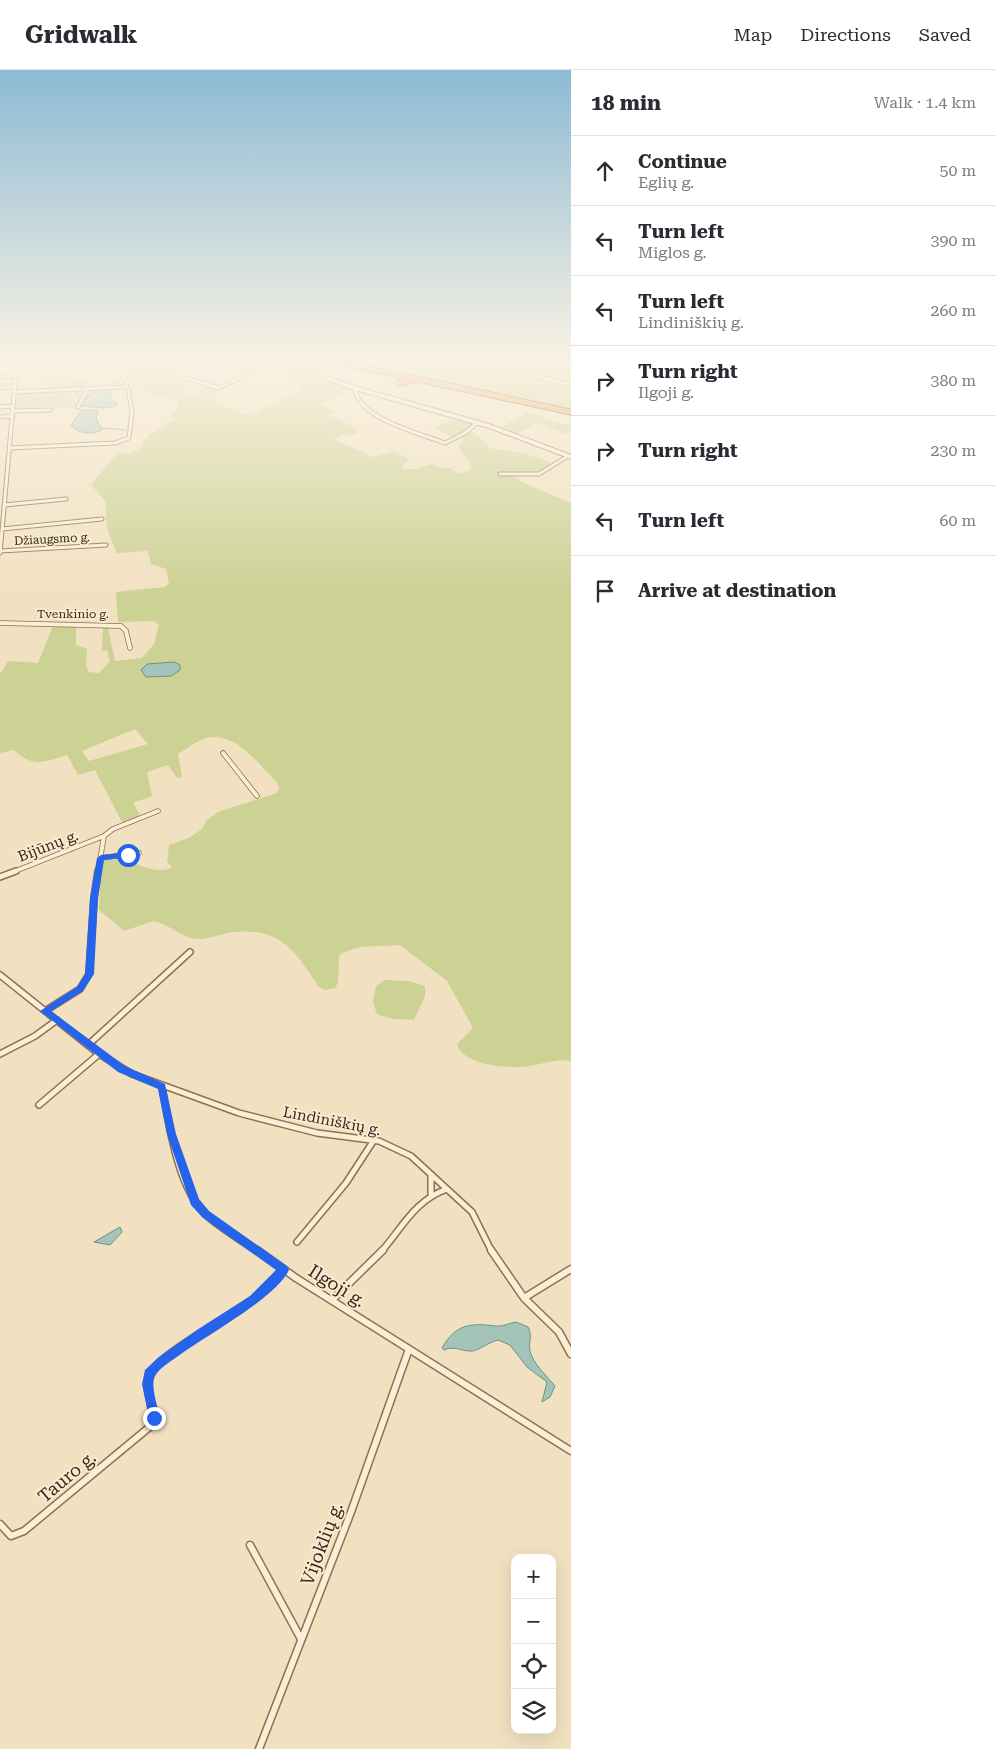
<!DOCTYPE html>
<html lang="en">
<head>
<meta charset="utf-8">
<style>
	:root { --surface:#fff; --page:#f2f2f3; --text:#2b2b33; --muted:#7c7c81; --line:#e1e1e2 }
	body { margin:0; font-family:"Roboto Serif",serif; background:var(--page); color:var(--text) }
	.controls { position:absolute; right:15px; bottom:15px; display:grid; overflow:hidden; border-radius:10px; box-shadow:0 5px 20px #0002 }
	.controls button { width:45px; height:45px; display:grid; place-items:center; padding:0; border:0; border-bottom:1px solid var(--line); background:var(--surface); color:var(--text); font:25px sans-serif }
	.stop { position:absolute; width:15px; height:15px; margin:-11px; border:4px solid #2563eb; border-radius:50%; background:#fff }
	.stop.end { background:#2563eb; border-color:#fff; box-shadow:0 1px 5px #0008 }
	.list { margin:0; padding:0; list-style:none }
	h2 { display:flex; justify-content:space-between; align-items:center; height:65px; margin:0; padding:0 20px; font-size:21px }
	h2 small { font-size:16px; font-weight:400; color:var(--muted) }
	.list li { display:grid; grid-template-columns:32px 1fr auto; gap:15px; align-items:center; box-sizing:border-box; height:70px; padding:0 20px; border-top:1px solid var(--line) }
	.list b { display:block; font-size:19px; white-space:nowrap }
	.list p { margin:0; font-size:16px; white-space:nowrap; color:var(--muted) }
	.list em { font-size:16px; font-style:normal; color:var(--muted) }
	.icon { flex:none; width:28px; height:28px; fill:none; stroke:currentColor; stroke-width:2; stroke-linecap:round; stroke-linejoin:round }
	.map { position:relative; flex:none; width:571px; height:1679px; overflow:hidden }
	header { display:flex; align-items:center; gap:30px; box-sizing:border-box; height:70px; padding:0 25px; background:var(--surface); border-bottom:1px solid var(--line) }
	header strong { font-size:24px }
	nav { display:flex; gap:28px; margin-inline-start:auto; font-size:18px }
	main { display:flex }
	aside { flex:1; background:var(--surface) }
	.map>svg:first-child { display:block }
	.green { fill:#ccd194; fill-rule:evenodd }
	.water { fill:#a4c4b9; stroke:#6a9387 }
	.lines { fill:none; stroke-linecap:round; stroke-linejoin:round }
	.stream { stroke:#6a9387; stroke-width:1 }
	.street-far3-casing { stroke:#8d7157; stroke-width:5 }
	.street-far2-casing { stroke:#8d7157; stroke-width:5.5 }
	.street-far1-casing { stroke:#8d7157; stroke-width:8 }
	.street-casing { stroke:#8d7157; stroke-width:9 }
	.secondary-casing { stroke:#6e523a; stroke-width:5.5 }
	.highway-casing { stroke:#5a3f2c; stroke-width:7 }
	.street-far3 { stroke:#fbeed5; stroke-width:3 }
	.street-far2 { stroke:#fbeed5; stroke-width:4 }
	.street-far1 { stroke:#fbeed5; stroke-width:5 }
	.street { stroke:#fbeed5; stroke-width:6 }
	.secondary { stroke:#fbeed5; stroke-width:4 }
	.highway { stroke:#e89c4b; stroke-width:5 }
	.route { fill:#2563eb }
	.labels { text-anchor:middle; stroke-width:4; stroke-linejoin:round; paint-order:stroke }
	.far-street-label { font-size:12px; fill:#3b2a1c; stroke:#f8ebd1 }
	.street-label { font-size:15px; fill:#3b2a1c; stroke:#f8ebd1 }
	.near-street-label { font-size:18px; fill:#3b2a1c; stroke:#f8ebd1 }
</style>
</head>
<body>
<header>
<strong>Gridwalk</strong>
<nav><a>Map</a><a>Directions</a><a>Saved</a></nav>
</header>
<main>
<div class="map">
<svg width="571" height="1679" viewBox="0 0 571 1679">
	<rect width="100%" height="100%" fill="#f2e1c1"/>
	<path class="green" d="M97,290h42l-14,25 -4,1 -70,4 -9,-5 4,-6c10,-4 32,-3 40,4v4c22,-1 25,-3 41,-18h-6l1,-3 -9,-4 -5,9 -15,-1z
		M199,290h80l74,28 -34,17 17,6 -8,4 24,11 7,6 -10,4 -6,-2 -9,5 39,18c21,-4 16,-11 37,3l-8,6 2,3h12l15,-5 7,3 13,1c7,7 12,7 20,1l-1,-8 -7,-6 -4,-9 6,-8 -3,-3 -9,3 -18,-10 22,-11 21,6 -9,8 10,5 11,12 37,6 24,9 -6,7 -27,4 -3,3 11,7 45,19v558c-15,-3 -27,3 -42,5 -19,3 -66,0 -72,-22l16,-16 -26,-47 -47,-36 -40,2 -18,6 -3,3 -1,27 -3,5 -10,2 -6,-3c-23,-34 -37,-60 -85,-55 -12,1 -25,8 -38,7 -16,-2 -27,-15 -42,-18l-30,10 -25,-21 2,-48c30,-10 44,15 71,6l-5,-7 2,-16 20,-7 13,-9 4,-8 12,-9 59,-19 2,-4 -2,-7c-16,-15 -38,-46 -63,-45 -13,0 -26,11 -36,17l4,23 -5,1 -9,-13 -21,7 5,24 -19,7 8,14 -18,7 -28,-54 -17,5 -11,-20c-23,7 -34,13 -53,-5l-14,3v-79l8,-13 30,2 15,-37 23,2v17l11,4 -1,17 3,6 10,1 11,-12 -3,-11 -5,1 1,-25 5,2 7,33 27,-3 12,-14 5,-19 -4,-4 -37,1 -2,-30 49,-5 4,-4 -3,-14 -15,-5 -3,-13 -31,2c-8,-17 -13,-31 -11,-51l-15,-17 22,-27 7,-5h11l12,-6 -1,-3 7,-9 18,-10 1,-4 -3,-3 4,3v2l5,-3 -4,-6 7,-4 1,-11 -30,-4 1,-5 -19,-1 -3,-3 13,-21h3l-1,3 17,1 14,6 -4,2 22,7 -12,6 14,5 15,-8 8,2 27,-14zM271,294l16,6 14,20 -51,26 -36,-13 6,-13zM174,592l6,3 -34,12 -5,-7 10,-7zM135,659l13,15 -59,17 -7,-10z
		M347,290h201l7,4 -7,5 8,3 9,-6 6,2v10l-6,4 6,2v24z
		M74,321l-3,3 -39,1 -8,3 -2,5c6,8 49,4 56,-3l-5,-6 3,-2h9l-4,1 -5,14 -54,3 -6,-1v-15z
		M67,325l7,1v6c-10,4 -44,7 -50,0l6,-6z
		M528,342l37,13 6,-3v10l-5,2 -28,-11 -24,12 -16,-6z
		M385,910l24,1 16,5v10l-11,24 -21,-1 -16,-5 -4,-12 3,-16z"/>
	<path class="water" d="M105,319l5,1 2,9 6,6c-11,6 -25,1 -38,1 3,-9 15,-16 25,-17z
		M81,340h17l-2,9 6,11c-11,5 -21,4 -31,-4z
		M174,592l6,3v5l-9,6 -25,1 -5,-7 6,-6z
		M120,1157l2,5 -12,13 -16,-3z
		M516,1252l12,5c5,9 0,15 2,24 3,13 17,25 25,35l-5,11 -8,5 5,-20 -20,-15 -17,-22 -12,-5c-9,2 -20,11 -26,11 -10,1 -17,-6 -28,-1l-2,-2c14,-25 30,-25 54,-22 6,1 14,-3 20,-4z"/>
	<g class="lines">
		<path class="stream" d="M114,290l12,7
			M102,358l24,2"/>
		<defs>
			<path id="street-far3" d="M160,290l1,8 3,3 55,17 55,-28
				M0,307l15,-1
				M538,307l33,8
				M538,307l25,-17
				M0,318l15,-1
				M355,318c3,31 64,45 90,55l20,-10 13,-11
				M14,322l108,-5 4,-2 15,-25
				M0,337l13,-1
				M78,337l9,-18
				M13,341l38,-1
				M0,347l13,-1
				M10,378l105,-5 14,-5 3,-26 -4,-24 -4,-2
				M500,404h39l29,-18
				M4,435l62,-6
				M2,459l100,-10
				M0,481l106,-6
				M0,483l17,-192 21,-1"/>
			<path id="street-far2" d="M0,553l121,3 5,5 4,17
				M223,683l34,43
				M101,788l38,-5
				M13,802l91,-36
				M98,802l6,-36 9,-7 45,-18"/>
			<path id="street-far1" d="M0,807l16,-6
				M0,905l99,79 33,20 107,39 78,20 62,8 32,15 61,56 20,40
				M45,941l35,-22 9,-15 5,-76 4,-27
				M88,975l102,-93
				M0,984l35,-18 22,-16
				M162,1017c7,37 15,99 43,127 15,14 36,26 53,38
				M39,1035l60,-51
				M431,1106v18
				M297,1172l49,-59 28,-43
				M381,1182c21,-24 34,-52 66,-63"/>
			<path id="street" d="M257,1180l39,28 275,173
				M491,1180l33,48 35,34 12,22
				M524,1228l47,-29
				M332,1230l51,-50
				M0,1454l11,12 13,-5 128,-106c4,-16 -8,-33 -3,-49 5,-19 86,-62 105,-77 10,-8 20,-19 30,-29
				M250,1475l51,94
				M259,1679l92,-237 58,-163"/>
			<path id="secondary" d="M284,290l64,26 141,40 82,31
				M0,292l17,-2"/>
			<path id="highway" d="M329,290l242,52
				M399,313l15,-3"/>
		</defs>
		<use href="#street-far3" class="street-far3-casing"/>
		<use href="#street-far2" class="street-far2-casing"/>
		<use href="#street-far1" class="street-far1-casing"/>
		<use href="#street" class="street-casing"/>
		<use href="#secondary" class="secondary-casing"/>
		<use href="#highway" class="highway-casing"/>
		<use href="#street-far3" class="street-far3"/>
		<use href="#street-far2" class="street-far2"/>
		<use href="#street-far1" class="street-far1"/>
		<use href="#street" class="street"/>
		<use href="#secondary" class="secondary"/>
		<use href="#highway" class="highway"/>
	</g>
	<linearGradient id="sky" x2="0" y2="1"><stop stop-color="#8dbad5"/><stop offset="0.55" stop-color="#f9f2e3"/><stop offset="1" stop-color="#f9f2e3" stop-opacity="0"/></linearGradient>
	<rect width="571" height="526" fill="url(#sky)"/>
	<path class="route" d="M128,782l4,3 -1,2 -27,3 -6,38 -4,76 -11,17 -32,20 74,55 40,18 11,50 23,65 10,12 78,55 2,4c-12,27 -82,65 -108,84 -8,6 -21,13 -26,22 -5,10 3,31 5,42l-6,5 -5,-5 -7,-34 3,-14 14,-13 38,-27 53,-34 26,-26 -74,-53 -11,-12 -24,-71 -9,-45 -40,-17 -78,-61 37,-24 8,-13 5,-76 7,-40 4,-3z"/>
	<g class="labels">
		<g class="far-street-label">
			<text transform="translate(52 469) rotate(-3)" y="4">Džiaugsmo g.</text>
			<text x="73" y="548">Tvenkinio g.</text>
		</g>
		<g class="street-label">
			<text transform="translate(48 776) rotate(-21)" y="5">Bijūnų g.</text>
			<text transform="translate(332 1051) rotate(11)" y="5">Lindiniškių g.</text>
		</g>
		<g class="near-street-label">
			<text transform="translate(337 1216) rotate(32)" y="6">Ilgoji g.</text>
			<text transform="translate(67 1407) rotate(-40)" y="6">Tauro g.</text>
			<text transform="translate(322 1474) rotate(-69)" y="6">Vijoklių g.</text>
		</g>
	</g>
</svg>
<div class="controls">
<button>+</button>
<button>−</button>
<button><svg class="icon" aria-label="locate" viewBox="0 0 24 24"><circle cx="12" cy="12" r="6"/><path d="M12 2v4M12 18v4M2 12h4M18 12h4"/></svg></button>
<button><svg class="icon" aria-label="layers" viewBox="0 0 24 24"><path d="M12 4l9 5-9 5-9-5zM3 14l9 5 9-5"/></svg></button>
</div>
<div class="stop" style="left:128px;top:785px"></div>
<div class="stop end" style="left:154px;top:1348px"></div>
</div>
<aside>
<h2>18 min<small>Walk · 1.4 km</small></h2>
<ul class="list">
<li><svg class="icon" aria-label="ahead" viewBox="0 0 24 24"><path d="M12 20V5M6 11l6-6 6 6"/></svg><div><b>Continue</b><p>Eglių g.</p></div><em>50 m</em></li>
<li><svg class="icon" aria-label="left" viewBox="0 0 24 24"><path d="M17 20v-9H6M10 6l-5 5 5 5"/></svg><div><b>Turn left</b><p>Miglos g.</p></div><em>390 m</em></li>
<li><svg class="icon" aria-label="left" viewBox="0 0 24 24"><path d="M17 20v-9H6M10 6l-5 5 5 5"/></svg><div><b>Turn left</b><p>Lindiniškių g.</p></div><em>260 m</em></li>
<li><svg class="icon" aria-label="right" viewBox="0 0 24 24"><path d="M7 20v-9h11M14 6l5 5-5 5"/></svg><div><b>Turn right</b><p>Ilgoji g.</p></div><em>380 m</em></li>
<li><svg class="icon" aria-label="right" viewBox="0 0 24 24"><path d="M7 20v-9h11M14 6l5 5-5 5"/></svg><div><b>Turn right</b></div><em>230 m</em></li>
<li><svg class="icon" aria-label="left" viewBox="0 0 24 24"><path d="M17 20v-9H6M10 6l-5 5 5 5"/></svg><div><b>Turn left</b></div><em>60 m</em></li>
<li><svg class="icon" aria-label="arrive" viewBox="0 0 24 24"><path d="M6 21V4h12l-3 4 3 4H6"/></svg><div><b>Arrive at destination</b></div></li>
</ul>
</aside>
</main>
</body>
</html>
